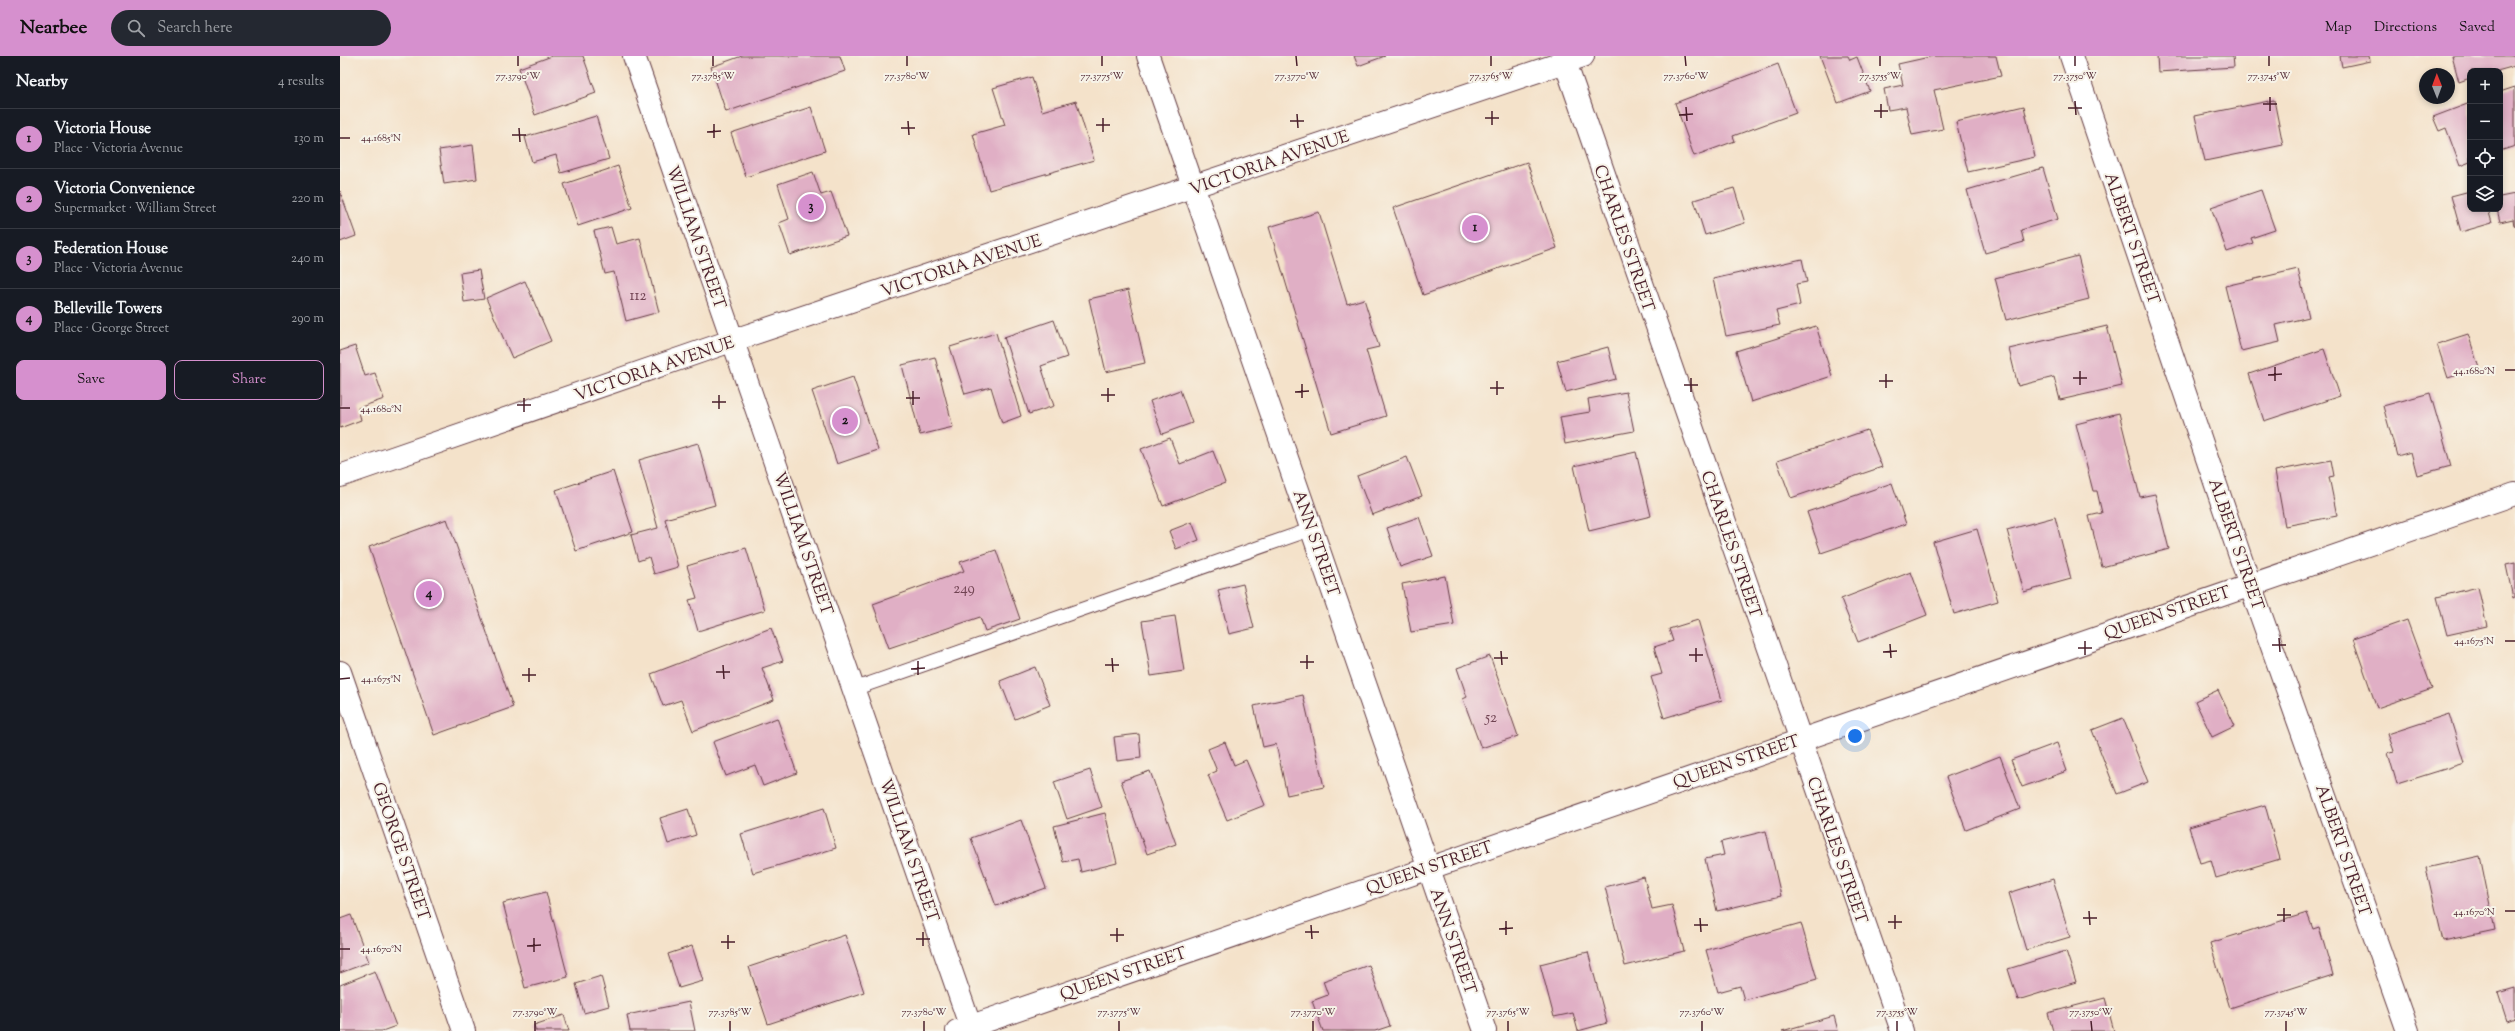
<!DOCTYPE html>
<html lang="en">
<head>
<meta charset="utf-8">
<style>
	:root { --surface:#171b24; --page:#242831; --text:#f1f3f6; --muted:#9ea1a6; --line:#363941; --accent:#d690ce }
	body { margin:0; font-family:"Sorts Mill Goudy",serif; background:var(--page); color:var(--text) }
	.controls { position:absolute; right:12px; top:12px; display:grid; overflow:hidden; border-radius:8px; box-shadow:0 2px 6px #0003 }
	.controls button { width:36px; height:36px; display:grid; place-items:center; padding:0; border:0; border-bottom:1px solid var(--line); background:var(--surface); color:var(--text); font:20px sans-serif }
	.compass { position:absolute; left:2079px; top:12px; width:36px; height:36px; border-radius:50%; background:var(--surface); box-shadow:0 2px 6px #0003; rotate:359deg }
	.you { position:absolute; left:1515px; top:680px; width:14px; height:14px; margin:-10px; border:3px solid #fff; border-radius:50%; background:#1a73e8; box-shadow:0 0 0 6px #1a73e833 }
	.badge { display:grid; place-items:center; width:26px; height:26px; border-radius:50%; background:var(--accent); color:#111; font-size:13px; font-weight:700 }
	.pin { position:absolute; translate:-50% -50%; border:2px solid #fff; box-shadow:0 1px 4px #0006 }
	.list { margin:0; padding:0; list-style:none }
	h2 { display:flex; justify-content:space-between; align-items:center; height:52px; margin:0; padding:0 16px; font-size:17px }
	h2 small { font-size:13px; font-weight:400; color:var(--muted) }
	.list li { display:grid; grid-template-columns:26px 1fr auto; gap:12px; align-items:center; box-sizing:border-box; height:60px; padding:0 16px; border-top:1px solid var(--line) }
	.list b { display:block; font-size:15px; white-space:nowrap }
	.list p { margin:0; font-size:13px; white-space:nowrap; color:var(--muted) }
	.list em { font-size:13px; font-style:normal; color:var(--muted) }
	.actions { display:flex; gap:8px; padding:12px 16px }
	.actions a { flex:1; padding:9px 0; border:1px solid var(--accent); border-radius:8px; text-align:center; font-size:14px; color:var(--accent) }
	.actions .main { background:var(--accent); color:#111 }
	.icon { flex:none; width:22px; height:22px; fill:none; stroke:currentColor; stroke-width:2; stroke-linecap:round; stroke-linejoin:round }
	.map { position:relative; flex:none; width:2175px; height:975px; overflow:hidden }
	header { display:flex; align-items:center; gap:24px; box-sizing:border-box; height:56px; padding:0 20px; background:var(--accent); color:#111 }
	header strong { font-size:19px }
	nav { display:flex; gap:22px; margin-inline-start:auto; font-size:14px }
	.search { width:280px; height:36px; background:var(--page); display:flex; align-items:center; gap:10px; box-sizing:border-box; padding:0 14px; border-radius:22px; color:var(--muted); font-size:15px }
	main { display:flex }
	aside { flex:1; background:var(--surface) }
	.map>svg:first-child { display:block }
	.building { fill:#e0afc5 }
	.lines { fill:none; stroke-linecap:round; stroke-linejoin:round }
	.service-casing { stroke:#643c43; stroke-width:15 }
	.minor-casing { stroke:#643c43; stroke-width:24 }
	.tertiary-casing { stroke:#643c43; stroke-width:24 }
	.service { stroke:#fff; stroke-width:13 }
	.minor { stroke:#fff; stroke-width:22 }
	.tertiary { stroke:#fff; stroke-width:22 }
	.ticks { fill:none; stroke:#4a1f2b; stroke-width:1.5 }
	.labels { text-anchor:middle; stroke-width:4; stroke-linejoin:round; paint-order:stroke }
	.number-label { font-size:15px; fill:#704352 }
	.street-label { font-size:17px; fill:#4a1f2b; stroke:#f7f3e8 }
	.ticks-label { font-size:10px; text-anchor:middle; fill:#4a1f2b; stroke:#f7f3e8; stroke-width:4; stroke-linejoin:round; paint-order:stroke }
</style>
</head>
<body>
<header>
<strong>Nearbee</strong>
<div class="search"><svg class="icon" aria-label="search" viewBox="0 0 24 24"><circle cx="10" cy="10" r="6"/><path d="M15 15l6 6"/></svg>Search here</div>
<nav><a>Map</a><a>Directions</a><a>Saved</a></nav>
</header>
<main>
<aside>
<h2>Nearby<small>4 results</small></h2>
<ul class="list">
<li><span class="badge">1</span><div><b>Victoria House</b><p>Place · Victoria Avenue</p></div><em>130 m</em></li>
<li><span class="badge">2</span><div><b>Victoria Convenience</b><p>Supermarket · William Street</p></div><em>220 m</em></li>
<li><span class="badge">3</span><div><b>Federation House</b><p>Place · Victoria Avenue</p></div><em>240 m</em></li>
<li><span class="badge">4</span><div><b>Belleville Towers</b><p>Place · George Street</p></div><em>290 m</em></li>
</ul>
<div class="actions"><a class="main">Save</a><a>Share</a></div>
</aside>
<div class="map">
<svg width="2175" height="975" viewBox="0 0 2175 975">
	<rect width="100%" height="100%" fill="#f7f3e8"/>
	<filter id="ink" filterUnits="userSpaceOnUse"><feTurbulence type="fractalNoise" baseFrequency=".025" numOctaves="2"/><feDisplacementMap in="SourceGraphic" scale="8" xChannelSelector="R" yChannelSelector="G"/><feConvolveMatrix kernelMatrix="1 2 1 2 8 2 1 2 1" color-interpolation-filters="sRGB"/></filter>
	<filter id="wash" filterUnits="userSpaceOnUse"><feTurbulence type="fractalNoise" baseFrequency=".012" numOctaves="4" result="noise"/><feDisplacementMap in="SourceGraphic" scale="16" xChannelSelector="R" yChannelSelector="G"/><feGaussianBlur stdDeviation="0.9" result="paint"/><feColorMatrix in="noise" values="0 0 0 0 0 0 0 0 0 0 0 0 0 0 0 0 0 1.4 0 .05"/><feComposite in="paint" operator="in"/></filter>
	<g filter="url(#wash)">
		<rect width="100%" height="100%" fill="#f4e2ca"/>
		<g id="blocks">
			<path class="building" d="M212,0h31l13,37 -61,22 -16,-47z
				M402,0h98l5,15 -119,41 -15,-45z
				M1014,0h31l-27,10z
				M1480,0h28l2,4 7,-3 13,34 -32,12z
				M1594,0h62l5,20 -67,14 9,39 -31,6 -6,-28 -18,3 -4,-21 19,-4 -5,-21z
				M1817,0h76l1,11 -76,5z
				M2000,0h29l1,5 -28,6z
				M2112,0h63v10l-18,5h-27v7l-11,4z
				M1438,8l18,49 -63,23 2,5 -41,15 -19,-53z
				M692,21l10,34 34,-10 18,59 -105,30 -16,-56 32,-9 -12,-37z
				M2175,31v59l-15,5v-59z
				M1934,44l9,45 -78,16 -10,-45z
				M2130,47v59l-10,4 -14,-38 -7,3 -6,-14z
				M1684,50l11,51 -67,15 -12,-50z
				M471,51l14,44 -79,26 -15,-44z
				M256,60l13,43 -48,14 -5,-18 -24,7 -7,-25z
				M133,89l4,34 -33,5 -5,-34z
				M1187,106l30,86 -134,47 -30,-87z
				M278,110l14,42 -54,18 -14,-42z
				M1703,112l15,51 -37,11 3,12 -39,11 -18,-63z
				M473,116l8,23 10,-3 16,44 -57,19 -11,-32 10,-4 -11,-35z
				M1394,132l11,35 -40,12 -11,-35z
				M1921,134l14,40 -24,8 2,5 -26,9 -16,-45z
				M0,135l16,45 -16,6z
				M2130,135v18h18l4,14 -31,9 -10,-36z
				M2175,138v32h-1l-1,-7 -13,3 -3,-13h3v-12z
				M979,156l28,92 17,-5 15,48 -13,3 20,66 -55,17 -62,-206z
				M271,171l5,17 24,-6 19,74 -33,9 -12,-49 -9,2 -11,-43z
				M1738,200l11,43 -83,21 -11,-42z
				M1462,203l5,23 -11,2 4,21 -24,6 4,14 -54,11 -13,-57z
				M1958,213l11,48 -33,8 4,17 -39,9 -16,-65z
				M139,214l5,29 -20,3 -4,-29z
				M185,225l26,60 -39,17 -26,-60z
				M788,234l17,73 -39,9 -17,-73z
				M714,264l13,37 -26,9 13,40 -25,8 -25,-77z
				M1476,270l16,50 -81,26 -15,-51z
				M1767,270l15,60 -62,14 -6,-23 -36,9 -9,-37z
				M656,277l25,83 -19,7 -11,-36 -26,7 -15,-47z
				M2128,278l11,34 -31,10 -11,-34z
				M15,290l10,30 10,-3 9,26 -26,9 3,12 -21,8v-77z
				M1268,291l8,32 -50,13 -9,-31z
				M1984,293l16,47 -76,25 -15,-47z
				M595,301l18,70 -33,8 -18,-70z
				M513,321l25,73 -41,14 -25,-73z
				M840,334l12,33 -30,11 -12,-33z
				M1286,336l8,39 -69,13 -5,-27 30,-5 -2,-13z
				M2090,337l21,73 -34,9 -6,-23 -14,4 -14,-50z
				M1779,357l21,84 15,-3 14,55 -67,18 -13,-51 13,-3 -5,-22h-4l-17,-67z
				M1527,374l15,37 -91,31 -14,-37z
				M830,382l10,26 33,-13 12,32 -62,23 -22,-57z
				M358,387l17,62 -50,14 13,48 -24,7 -5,-17 -11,4 -7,-26 27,-7 -19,-68z
				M1296,396l15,64 -62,15 -15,-65z
				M1067,401l15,39 -50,19 -15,-39z
				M1991,404l3,16 -5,1 8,39 -52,10 -10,-55z
				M273,415l20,61 -57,19 -20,-61z
				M1552,427l14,41 -85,29 -14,-41z
				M1079,461l14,39 -33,11 -13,-39z
				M1715,461l16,62 -47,13 -17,-62z
				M107,463l66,188 -79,28 -65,-188z
				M852,466l7,18 -23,9 -7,-18z
				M1637,473l21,72 -44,13 -21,-72z
				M406,492l19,62 -67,21 -9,-31 8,-2 -10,-32z
				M656,494l24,69 -35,12 -5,-14 -91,31 -16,-44 91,-33 -4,-9z
				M2175,507v34l-2,1 -7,-33z
				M1571,516l16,43 -69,27 -17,-43z
				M1105,520l9,49 -43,7 -9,-48z
				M903,528l11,44 -25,6 -11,-44z
				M2138,531l9,39 -40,9 -10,-38z
				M835,560l9,55 -33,5 -9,-55z
				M1358,564l24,80 -58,18 -13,-41 11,-3 -8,-27 19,-6 -4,-12z
				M2067,564l25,69 -55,19 -24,-69z
				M431,572l12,33 -21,7 12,32 -81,31 -12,-31 -18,6 -12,-32z
				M1150,600l28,80 -37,12 -18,-49 4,-2 -10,-29z
				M695,611l15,38 -35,14 -15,-38z
				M1878,634l17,36 -23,11 -17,-36z
				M963,639l21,92 -37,8 -11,-51 -13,3 -9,-41z
				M2109,658l15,49 -67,21 -9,-31 6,-2 -6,-17z
				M437,662l20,55 -34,13 -8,-21 -29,11 -13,-34z
				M1783,662l25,64 -31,12 -25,-64z
				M799,678l2,24 -24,3 -3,-24z
				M885,686l9,23 12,-5 19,45 -38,15 -19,-45 9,-4 -9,-22z
				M1717,687l10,28 -45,16 -11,-27z
				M1660,700l20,53 -54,21 -20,-53z
				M750,714l12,37 -35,12 -13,-37z
				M810,715l26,73 -29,10 -26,-73z
				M1925,749l15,54 -64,19 -5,-18 -11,3 -11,-36z
				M484,752l12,40 -83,25 -12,-39z
				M348,753l8,26 -28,9 -8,-26z
				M765,757l12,50 -36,9 -3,-13 -15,3 -9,-36z
				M681,764l25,68 -50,18 -25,-68z
				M1426,775l15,65 -64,15 -12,-52 19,-4 -3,-13z
				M2140,800l15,74 -52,11 -17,-73z
				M1304,821l8,32 20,-4 12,46 -59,15 -20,-79z
				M1713,823l17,58 -44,13 -17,-57z
				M206,836l22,85 -43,11 -22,-85z
				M1967,857l6,16 6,-2 14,48 -103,33 -20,-65z
				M11,859l18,47 -29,11v-54z
				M1461,867l16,56 -73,21 -4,-14 -22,6 -12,-42z
				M505,879l19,57 -96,32 -19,-57z
				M352,890l11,35 -24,7 -11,-34z
				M1726,895l10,31 -58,18 -10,-31z
				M1248,896l19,71 -29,8 -5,-18 -19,4 -14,-53z
				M1029,909l21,61 -15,5h-52l-11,-30 16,-6 -5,-14z
				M35,915l21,55 -14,5h-42v-46z
				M261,920l8,30 -25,7 -8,-29z
				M2175,932v30l-8,3 -9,-28z
				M1765,942l9,33h-61l-5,-18z
				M349,946l6,29h-65l-3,-16z
				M224,959l5,16h-33l-2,-6z
				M1494,960l4,15h-56z"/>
		</g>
	</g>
	<g filter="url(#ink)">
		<use href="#blocks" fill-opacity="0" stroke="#643c43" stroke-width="1"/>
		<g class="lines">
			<defs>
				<path id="service" d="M514,633l458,-160"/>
				<path id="minor" d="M294,0l338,975
					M808,0l337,975
					M1223,0l339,975
					M1731,0l170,503 167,472
					M0,616l124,359
					M617,975l1558,-537"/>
				<path id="tertiary" d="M0,420l394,-136 849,-284"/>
			</defs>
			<use href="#service" class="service-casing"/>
			<use href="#minor" class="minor-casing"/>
			<use href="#tertiary" class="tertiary-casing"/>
			<use href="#service" class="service"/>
			<use href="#minor" class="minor"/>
			<use href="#tertiary" class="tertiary"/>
		</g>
	</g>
	<path class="ticks" d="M178,0v10M373,0v10M567,0v10M762,0v10M956,0l1,10M1151,0v10M1345,0l1,10M1540,0v10M1735,0v10M1929,0v10M1930,41v14M1735,45l1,14M1541,48v14M1923,48h14M1346,51l1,14M1728,52h14M1152,55v14M1534,55h14M957,58l1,14M1339,59l14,-1M763,62v14M1145,62h14M568,65l1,14M950,65h14M374,68v14M756,69h14M179,72l1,14M561,72h14M367,76l14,-1M172,79h14M0,82h10M1935,311v14M2165,314h10M1740,315v14M1546,318v14M1928,319l14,-1M1351,322v14M1733,322h14M1157,325v14M1539,325h14M962,328v14M1344,329h14M768,332v14M1150,332h14M573,335v14M955,336l14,-1M379,339v14M761,339h14M184,342v14M566,342h14M372,346h14M177,349h14M0,352h10M1939,582l1,14M1745,585v14M2165,585h10M1550,588l1,14M1932,589h14M1356,592v14M1738,592h14M1161,595l1,14M1543,596l14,-1M967,599v14M1349,599h14M772,602l1,14M1154,602h14M578,605v14M960,606h14M383,609l1,14M765,609h14M189,612v14M571,613l14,-1M376,616h14M182,619h14M0,623l10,-1M1944,852v14M1749,855l1,14M2165,855h10M1555,859v14M1937,859h14M1360,862l1,14M1743,862h14M1166,865v14M1548,866h14M971,869l1,14M1354,869h14M777,872v14M1159,873l14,-1M583,876v14M965,876h14M388,879v14M770,879h14M194,882v14M576,883h14M381,886h14M187,890l14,-1M0,893h10M195,965v10M390,965v10M584,965v10M779,965v10M973,965v10M1168,965v10M1362,965v10M1557,965v10M1751,965l1,10M1946,965v10"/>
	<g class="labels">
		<g class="number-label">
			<text x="298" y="244">112</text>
			<text x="624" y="537">249</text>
			<text x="1151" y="666">52</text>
		</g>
		<g class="street-label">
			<text transform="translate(929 106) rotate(-19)" y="6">VICTORIA AVENUE</text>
			<text transform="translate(357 181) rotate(71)" y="6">WILLIAM STREET</text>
			<text transform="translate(1285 182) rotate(71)" y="6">CHARLES STREET</text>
			<text transform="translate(1793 182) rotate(71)" y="6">ALBERT STREET</text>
			<text transform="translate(621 209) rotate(-18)" y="6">VICTORIA AVENUE</text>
			<text transform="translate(314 312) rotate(-19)" y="6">VICTORIA AVENUE</text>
			<text transform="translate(464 487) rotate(71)" y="6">WILLIAM STREET</text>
			<text transform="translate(977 487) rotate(71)" y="6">ANN STREET</text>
			<text transform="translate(1392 488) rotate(71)" y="6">CHARLES STREET</text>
			<text transform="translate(1897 488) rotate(71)" y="6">ALBERT STREET</text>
			<text transform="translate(1827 556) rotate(-19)" y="6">QUEEN STREET</text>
			<text transform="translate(1396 705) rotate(-19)" y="6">QUEEN STREET</text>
			<text transform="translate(570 794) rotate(71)" y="6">WILLIAM STREET</text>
			<text transform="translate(1498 794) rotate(71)" y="6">CHARLES STREET</text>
			<text transform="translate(2004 794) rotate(71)" y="6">ALBERT STREET</text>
			<text transform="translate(62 795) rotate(71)" y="6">GEORGE STREET</text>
			<text transform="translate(1089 811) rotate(-19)" y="6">QUEEN STREET</text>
			<text transform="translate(1114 885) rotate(71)" y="6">ANN STREET</text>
			<text transform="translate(783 917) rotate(-19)" y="6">QUEEN STREET</text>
		</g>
	</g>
	<g class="ticks-label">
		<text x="178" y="23">77.3790°W</text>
		<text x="373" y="23">77.3785°W</text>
		<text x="567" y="23">77.3780°W</text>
		<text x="762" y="23">77.3775°W</text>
		<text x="957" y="23">77.3770°W</text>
		<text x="1151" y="23">77.3765°W</text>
		<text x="1346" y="23">77.3760°W</text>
		<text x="1540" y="23">77.3755°W</text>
		<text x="1735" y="23">77.3750°W</text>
		<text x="1929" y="23">77.3745°W</text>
		<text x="41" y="85">44.1685°N</text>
		<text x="2134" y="318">44.1680°N</text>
		<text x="41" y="356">44.1680°N</text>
		<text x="2134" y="588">44.1675°N</text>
		<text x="41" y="626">44.1675°N</text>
		<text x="2134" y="859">44.1670°N</text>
		<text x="41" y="896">44.1670°N</text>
		<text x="195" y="959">77.3790°W</text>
		<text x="390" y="959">77.3785°W</text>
		<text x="584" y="959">77.3780°W</text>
		<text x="779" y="959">77.3775°W</text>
		<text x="973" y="959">77.3770°W</text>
		<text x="1168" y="959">77.3765°W</text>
		<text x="1362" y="959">77.3760°W</text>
		<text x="1557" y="959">77.3755°W</text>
		<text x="1751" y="959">77.3750°W</text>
		<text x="1946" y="959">77.3745°W</text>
	</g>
</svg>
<div class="controls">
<button>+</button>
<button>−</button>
<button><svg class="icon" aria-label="locate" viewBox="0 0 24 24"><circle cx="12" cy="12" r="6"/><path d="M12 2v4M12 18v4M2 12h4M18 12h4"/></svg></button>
<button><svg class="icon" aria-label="layers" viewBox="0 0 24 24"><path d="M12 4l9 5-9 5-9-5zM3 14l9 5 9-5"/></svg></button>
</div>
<svg class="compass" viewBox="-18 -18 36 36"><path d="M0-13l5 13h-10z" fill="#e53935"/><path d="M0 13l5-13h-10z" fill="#9ea1a6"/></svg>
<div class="you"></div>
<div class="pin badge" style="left:1135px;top:172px">1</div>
<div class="pin badge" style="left:505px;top:365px">2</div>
<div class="pin badge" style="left:471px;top:151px">3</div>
<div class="pin badge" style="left:89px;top:538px">4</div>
</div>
</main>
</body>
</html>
